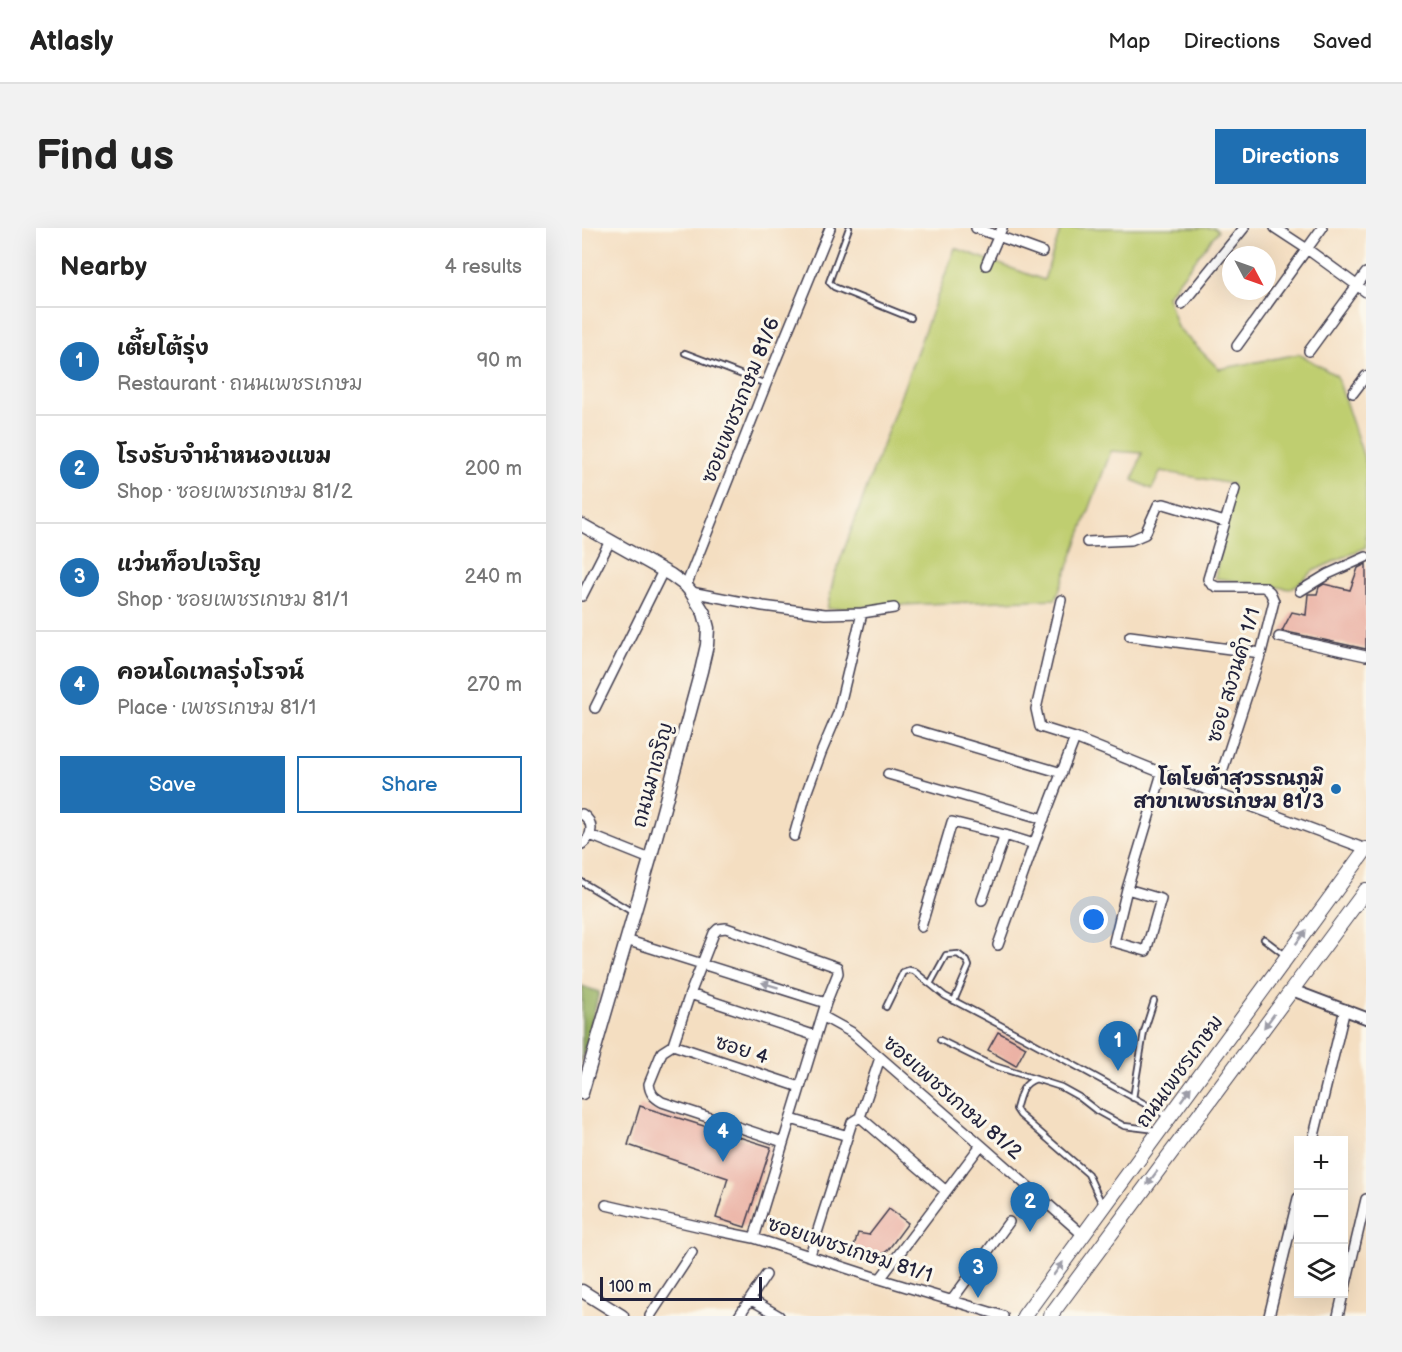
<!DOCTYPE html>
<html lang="en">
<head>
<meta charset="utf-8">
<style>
	:root { --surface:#fff; --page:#f2f2f2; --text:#222; --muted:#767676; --line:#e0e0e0; --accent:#1f6fb2 }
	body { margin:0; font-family:"Balsamiq Sans","Playpen Sans Thai",sans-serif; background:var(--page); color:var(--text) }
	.controls { position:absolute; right:18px; bottom:18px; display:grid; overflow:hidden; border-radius:0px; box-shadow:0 6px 24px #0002 }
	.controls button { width:54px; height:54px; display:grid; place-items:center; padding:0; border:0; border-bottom:2px solid var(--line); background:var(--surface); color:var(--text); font:30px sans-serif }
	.compass { position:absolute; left:640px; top:18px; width:54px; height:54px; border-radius:50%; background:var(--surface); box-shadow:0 6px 24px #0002; rotate:131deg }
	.scale { position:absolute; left:18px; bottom:15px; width:162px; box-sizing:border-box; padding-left:6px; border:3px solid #22223b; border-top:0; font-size:16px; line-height:21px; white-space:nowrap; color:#22223b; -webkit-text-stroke:4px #fbf7ec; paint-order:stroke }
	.you { position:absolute; left:512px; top:692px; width:21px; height:21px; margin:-15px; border:4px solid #fff; border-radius:50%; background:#1a73e8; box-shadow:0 0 0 9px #1a73e833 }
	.badge { display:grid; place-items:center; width:39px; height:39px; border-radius:50%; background:var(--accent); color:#fff; font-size:20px; font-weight:700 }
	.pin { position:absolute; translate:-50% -50px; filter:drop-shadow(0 2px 3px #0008) }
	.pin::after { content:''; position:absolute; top:32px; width:21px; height:18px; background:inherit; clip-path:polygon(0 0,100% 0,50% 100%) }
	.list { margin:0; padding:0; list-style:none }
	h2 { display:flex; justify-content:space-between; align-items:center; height:78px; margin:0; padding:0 24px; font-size:26px }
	h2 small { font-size:20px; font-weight:400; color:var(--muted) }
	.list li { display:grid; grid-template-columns:39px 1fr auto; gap:18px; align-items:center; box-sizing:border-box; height:108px; padding:0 24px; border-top:2px solid var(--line) }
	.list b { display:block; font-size:22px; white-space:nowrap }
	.list p { margin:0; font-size:20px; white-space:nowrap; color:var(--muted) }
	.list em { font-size:20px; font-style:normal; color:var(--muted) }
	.actions { display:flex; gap:12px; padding:18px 24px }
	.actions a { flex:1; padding:14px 0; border:2px solid var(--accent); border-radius:0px; text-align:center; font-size:21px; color:var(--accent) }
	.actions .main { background:var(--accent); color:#fff }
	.icon { flex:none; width:33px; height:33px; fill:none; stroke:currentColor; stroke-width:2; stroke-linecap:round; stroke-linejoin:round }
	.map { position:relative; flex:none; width:784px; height:1088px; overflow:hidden; border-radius:0px }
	header { display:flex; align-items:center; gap:36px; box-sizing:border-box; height:84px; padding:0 30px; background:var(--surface); border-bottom:2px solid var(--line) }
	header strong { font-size:28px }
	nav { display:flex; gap:33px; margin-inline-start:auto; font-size:21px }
	.intro { display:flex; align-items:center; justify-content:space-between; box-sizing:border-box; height:144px; padding:0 36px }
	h1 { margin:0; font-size:42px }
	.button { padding:15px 27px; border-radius:0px; background:var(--accent); color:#fff; font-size:21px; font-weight:700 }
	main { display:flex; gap:36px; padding:0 36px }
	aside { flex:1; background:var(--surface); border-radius:0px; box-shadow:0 6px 24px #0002 }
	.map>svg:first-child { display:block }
	.green { fill:#bfce70; stroke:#707856; stroke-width:1.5 }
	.forest { fill:#97b162; stroke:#5c6a4e; stroke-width:1.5 }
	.building { fill:#ebb2a5 }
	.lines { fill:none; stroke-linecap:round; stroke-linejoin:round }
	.service-casing { stroke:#423e4f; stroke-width:8 }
	.minor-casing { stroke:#423e4f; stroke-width:12 }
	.tertiary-casing { stroke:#423e4f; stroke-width:14 }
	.secondary-casing { stroke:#423e4f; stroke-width:15 }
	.primary-casing { stroke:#423e4f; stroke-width:16 }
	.service { stroke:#fff; stroke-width:4.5 }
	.minor { stroke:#fff; stroke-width:9 }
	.tertiary { stroke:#fff; stroke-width:10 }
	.secondary { stroke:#fff; stroke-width:12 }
	.primary { stroke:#fff; stroke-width:14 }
	.oneway { fill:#9c9ca7 }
	.poi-dot { fill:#1f6fb2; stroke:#fbf7ec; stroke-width:2 }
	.labels { text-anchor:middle; stroke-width:6; stroke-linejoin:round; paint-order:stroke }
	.street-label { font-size:20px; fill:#22223b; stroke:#fbf7ec }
	.poi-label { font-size:20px; font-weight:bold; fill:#22223b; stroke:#fbf7ec; text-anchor:end }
</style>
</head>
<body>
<header>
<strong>Atlasly</strong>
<nav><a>Map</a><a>Directions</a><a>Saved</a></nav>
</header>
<div class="intro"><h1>Find us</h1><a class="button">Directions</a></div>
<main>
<aside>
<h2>Nearby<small>4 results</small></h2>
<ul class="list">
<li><span class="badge">1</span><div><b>เตี้ยโต้รุ่ง</b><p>Restaurant · ถนนเพชรเกษม</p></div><em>90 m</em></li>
<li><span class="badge">2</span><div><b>โรงรับจำนำหนองแขม</b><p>Shop · ซอยเพชรเกษม 81/2</p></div><em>200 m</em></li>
<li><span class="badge">3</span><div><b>แว่นท็อปเจริญ</b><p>Shop · ซอยเพชรเกษม 81/1</p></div><em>240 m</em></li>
<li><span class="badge">4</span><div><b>คอนโดเทลรุ่งโรจน์</b><p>Place · เพชรเกษม 81/1</p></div><em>270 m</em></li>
</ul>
<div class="actions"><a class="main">Save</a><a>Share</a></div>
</aside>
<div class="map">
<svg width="784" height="1088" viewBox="0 0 784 1088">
	<rect width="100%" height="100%" fill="#fbf7ec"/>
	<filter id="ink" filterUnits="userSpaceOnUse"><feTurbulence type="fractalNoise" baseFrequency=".0167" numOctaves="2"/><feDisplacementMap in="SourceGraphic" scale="12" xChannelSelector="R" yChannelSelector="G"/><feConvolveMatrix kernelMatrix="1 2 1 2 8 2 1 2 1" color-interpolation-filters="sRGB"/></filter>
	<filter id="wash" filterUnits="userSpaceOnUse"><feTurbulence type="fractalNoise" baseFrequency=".008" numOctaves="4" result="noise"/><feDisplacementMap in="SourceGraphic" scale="24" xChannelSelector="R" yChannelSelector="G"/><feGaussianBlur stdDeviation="1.35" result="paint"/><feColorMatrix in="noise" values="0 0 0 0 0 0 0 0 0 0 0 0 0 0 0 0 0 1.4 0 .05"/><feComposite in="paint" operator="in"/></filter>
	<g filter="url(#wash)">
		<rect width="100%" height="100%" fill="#f4dec1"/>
		<path class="green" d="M479,0h153l4,3 -51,65 10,31 42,42 80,-15 38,22 29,88v83l-53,24 -15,13 -8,5 -75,-11 17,-94 -71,-13 -9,18 -19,-9 9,-27 -31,-2 -55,148 -156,6 -73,4 7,-32 121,-329 89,32z"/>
		<path class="forest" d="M0,758l17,6 -17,70z"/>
		<g id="blocks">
			<path class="building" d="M784,336v85l-84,-18 10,-19 14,3 2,-21h9l2,-7 5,-3 26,6 8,-22z
				M416,804l28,15 -10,19 -28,-16z
				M58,878l131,41 -26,80 -29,-9 12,-40 -100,-33z
				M307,981l19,14 -20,27 -13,10h-6l-18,-4 7,-23 11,2z"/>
		</g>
	</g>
	<g filter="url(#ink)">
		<use href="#blocks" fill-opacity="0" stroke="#423e4f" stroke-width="1.5"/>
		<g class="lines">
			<defs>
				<path id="service" d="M267,0l-20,54 5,5 77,31
					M103,125l81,31
					M0,654l52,31
					M682,711l21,16
					M348,756l16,-29 12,-1 9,7 2,5 -15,35
					M304,779l17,-35 6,-2 5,1 31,25 76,40 146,80
					M358,812l51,25 70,22 18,10 18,14 27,15 33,4
					M454,851c-15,5 -16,17 -20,30l4,6 68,59 14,30
					M551,870l11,-66 10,-31"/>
				<path id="minor" d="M394,0l66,24
					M693,0l32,21 59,43
					M404,37l16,-37
					M600,76l62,-76
					M655,118l85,-118
					M727,123l57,-78
					M771,165l13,-17
					M505,314l44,-2 14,-6 13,-29 6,-1 61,18
					M104,358l80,-202 64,-156
					M718,363l28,-17 38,-17
					M109,364l72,14 62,8 37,-1 -24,100 -17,40 -15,41 -12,42
					M0,368l28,-55
					M479,372l-25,109 4,18 35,11 87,35 204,76
					M280,385l32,-5
					M548,408l131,17
					M697,409l87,19
					M13,480l68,-137
					M334,502l146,43
					M306,546l156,45
					M633,565l46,-140 13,-52 -4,-9 -6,-5h-47l-6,-3 -3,-5 27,-90
					M0,586c12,8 12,21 0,30
					M8,607l60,24
					M545,661l34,10 -15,52 -32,-9 13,-53 35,-116
					M400,672l23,-65
					M339,699l31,-105 53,13 29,9
					M44,712l200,63
					M416,717l36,-101 41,-106
					M108,766l126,42
					M240,788l29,16 130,113 102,90
					M91,817l127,42
					M278,889l86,74
					M209,891l57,17
					M731,912l32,-131
					M24,977l113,26 35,7 126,41 123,37
					M172,1010l72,-235 12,-30 -1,-6 -6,-2 -105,-37 -8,1 -4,4 -24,61 -17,51 -11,7 -13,32c1,10 5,13 13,18l121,40
					M228,1027l42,-133 8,-5 20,-59
					M298,1051l101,-134
					M762,1064l22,-93
					M168,1071l29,17
					M370,1072l57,-78
					M68,1088l42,-64
					M157,1088l27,-41
					M687,1088l29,-118
					M756,1088l5,-22"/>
				<path id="tertiary" d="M710,762l74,28"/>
				<path id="secondary" d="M0,297l89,50 15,11 5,6 13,21 4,15 -1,17 -6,26 -51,188 -68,234
					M0,1063l40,25"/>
				<path id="primary" d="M442,1088l342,-467
					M468,1088l316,-426"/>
			</defs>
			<use href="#service" class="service-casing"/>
			<use href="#minor" class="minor-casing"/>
			<use href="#tertiary" class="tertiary-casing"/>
			<use href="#secondary" class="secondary-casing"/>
			<use href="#primary" class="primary-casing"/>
			<use href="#service" class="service"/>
			<use href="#minor" class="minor"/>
			<use href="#tertiary" class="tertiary"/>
			<use href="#secondary" class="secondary"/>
			<use href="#primary" class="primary"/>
		</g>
		<defs><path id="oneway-solid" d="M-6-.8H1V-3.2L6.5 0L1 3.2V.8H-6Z" transform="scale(1.5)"/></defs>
		<g class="oneway">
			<use href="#oneway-solid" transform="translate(719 709) rotate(-54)"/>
			<use href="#oneway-solid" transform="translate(188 757) rotate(-163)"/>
			<use href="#oneway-solid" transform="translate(687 793) rotate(127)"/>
			<use href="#oneway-solid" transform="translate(604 866) rotate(-54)"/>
			<use href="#oneway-solid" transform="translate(570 950) rotate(127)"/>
			<use href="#oneway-solid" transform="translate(476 1041) rotate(-54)"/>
		</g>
	</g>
	<circle class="poi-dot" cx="754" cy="561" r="6"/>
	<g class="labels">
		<g class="street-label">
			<text transform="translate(158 172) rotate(-68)" y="7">ซอยเพชรเกษม 81/6</text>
			<text transform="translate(651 447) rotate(-73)" y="7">ซอย สงวนคำ 1/1</text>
			<text transform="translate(70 547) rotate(-75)" y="7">ถนนมาเจริญ</text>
			<text transform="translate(160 821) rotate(18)" y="7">ซอย 4</text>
			<text transform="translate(597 843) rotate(-54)" y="7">ถนนเพชรเกษม</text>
			<text transform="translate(371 869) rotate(41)" y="7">ซอยเพชรเกษม 81/2</text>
			<text transform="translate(268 1021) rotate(18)" y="7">ซอยเพชรเกษม 81/1</text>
		</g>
		<g class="poi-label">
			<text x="742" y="557">โตโยต้าสุวรรณภูมิ<tspan x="742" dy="23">สาขาเพชรเกษม 81/3</tspan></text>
		</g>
	</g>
</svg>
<div class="controls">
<button>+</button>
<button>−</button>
<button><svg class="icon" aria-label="layers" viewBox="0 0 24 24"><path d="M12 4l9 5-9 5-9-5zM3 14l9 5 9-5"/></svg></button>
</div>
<svg class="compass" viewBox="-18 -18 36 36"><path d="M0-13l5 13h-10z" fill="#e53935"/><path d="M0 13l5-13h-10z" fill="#767676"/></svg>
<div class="scale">100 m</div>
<div class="you"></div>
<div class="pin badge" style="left:536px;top:843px">1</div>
<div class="pin badge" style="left:448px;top:1004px">2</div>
<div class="pin badge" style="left:396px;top:1070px">3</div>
<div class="pin badge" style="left:141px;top:934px">4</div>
</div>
</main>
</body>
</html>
